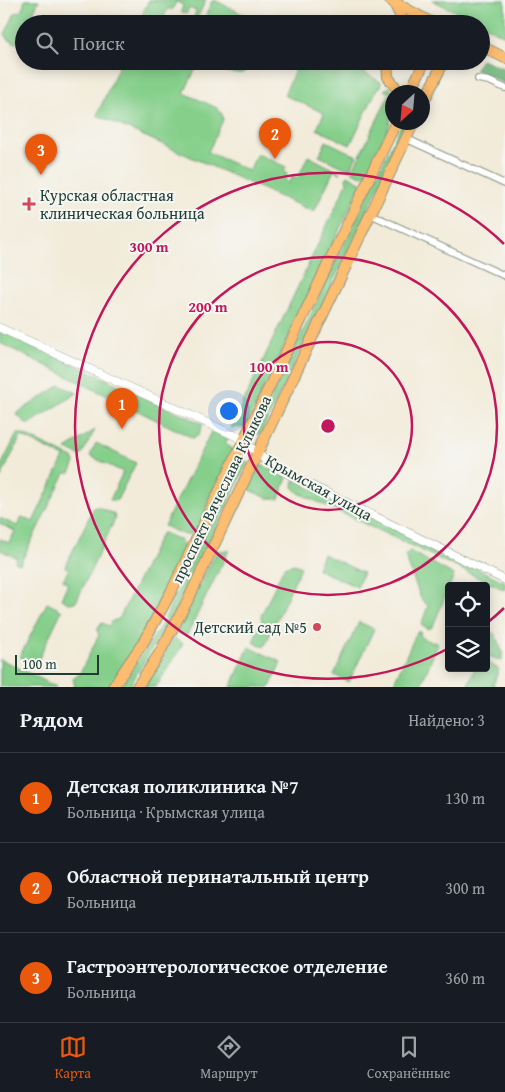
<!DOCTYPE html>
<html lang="ru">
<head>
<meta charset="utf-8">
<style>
	:root { --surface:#171b24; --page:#242831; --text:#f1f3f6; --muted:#9ea1a6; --line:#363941; --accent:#ea580c }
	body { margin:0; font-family:"Gentium Book Plus",serif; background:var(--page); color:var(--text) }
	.controls { position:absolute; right:15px; bottom:15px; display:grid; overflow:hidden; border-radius:5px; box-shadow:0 2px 12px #0003 }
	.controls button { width:45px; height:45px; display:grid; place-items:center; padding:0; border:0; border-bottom:1px solid var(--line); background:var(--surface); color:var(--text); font:25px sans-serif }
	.compass { position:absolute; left:385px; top:85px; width:45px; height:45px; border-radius:50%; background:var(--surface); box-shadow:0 2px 12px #0003; rotate:206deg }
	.scale { position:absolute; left:15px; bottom:12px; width:84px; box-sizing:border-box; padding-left:5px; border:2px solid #1f3d34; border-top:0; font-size:14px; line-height:18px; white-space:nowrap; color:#1f3d34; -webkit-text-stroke:4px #f6f6f2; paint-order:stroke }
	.you { position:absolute; left:228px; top:410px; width:18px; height:18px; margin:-12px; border:4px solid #fff; border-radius:50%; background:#1a73e8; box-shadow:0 0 0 8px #1a73e833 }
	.badge { display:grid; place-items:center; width:32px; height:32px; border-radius:50%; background:var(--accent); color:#fff; font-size:16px; font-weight:700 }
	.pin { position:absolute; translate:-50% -41px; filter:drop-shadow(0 1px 2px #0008) }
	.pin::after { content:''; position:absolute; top:26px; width:18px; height:15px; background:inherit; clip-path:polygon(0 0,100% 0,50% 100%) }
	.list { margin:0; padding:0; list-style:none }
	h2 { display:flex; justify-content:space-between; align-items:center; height:65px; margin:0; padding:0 20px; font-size:21px }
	h2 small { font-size:16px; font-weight:400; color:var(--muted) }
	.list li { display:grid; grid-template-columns:32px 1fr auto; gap:15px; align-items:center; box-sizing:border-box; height:90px; padding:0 20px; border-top:1px solid var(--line) }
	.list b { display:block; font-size:19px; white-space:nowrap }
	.list p { margin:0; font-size:16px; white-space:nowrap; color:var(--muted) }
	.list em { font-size:16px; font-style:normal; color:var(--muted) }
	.icon { flex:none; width:28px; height:28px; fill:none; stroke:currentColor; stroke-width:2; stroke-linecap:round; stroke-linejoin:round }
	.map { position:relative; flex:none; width:505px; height:687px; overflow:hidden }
	.search { position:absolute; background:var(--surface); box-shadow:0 2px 12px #0003; left:15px; right:15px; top:15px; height:55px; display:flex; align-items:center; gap:12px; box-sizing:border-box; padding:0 18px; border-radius:28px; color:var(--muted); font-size:19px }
	.sheet { height:335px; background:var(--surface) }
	nav { display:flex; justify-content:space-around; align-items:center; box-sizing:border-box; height:70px; border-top:1px solid var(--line); background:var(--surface); font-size:14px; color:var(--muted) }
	nav a { display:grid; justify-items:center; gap:2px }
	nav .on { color:var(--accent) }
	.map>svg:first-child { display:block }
	.green { fill:#85cf8b; stroke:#528660 }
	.forest { fill:#6cb277; stroke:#467856 }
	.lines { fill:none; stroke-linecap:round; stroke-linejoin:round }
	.minor-casing { stroke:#889486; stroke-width:8 }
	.tertiary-casing { stroke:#889486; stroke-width:9 }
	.primary-casing { stroke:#889486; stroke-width:12 }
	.minor { stroke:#fff; stroke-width:6 }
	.tertiary { stroke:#fff; stroke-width:8 }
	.primary { stroke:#fcbd6f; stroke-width:10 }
	.ring { fill:none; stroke:#c2185b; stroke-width:2.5 }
	.poi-dot { fill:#d1495b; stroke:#f6f6f2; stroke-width:2 }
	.labels { text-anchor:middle; stroke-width:4; stroke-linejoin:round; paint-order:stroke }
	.poi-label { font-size:16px; fill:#1f3d34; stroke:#f6f6f2; text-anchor:start }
	.street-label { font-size:16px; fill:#1f3d34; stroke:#f6f6f2 }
	.centre { fill:#c2185b; stroke:#f6f6f2; stroke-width:2.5 }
	.ring-label { font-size:15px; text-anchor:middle; font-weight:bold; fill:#c2185b; stroke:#f6f6f2; stroke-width:4; stroke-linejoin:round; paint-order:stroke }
</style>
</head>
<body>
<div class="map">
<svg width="505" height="687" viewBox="0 0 505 687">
	<rect width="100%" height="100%" fill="#f6f6f2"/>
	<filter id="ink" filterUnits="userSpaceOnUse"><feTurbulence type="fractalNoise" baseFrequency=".02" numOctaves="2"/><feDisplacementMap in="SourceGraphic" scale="10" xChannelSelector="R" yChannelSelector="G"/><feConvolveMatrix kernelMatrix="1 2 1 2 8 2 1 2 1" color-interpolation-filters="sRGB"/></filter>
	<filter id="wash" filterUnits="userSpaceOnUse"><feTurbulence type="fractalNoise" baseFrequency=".0096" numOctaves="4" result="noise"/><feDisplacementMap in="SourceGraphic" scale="20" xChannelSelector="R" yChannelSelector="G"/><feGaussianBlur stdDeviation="1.12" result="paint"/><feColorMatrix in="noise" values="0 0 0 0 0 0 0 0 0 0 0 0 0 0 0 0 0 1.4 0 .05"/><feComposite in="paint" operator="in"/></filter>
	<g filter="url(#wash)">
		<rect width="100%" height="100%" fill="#f2ebd9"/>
		<path class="green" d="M25,0h14l-11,24h-4l-1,16 -7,3 -8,-4 -3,-5 10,-21 7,-2z
			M149,0h57l-10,20h-3l3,-9 -7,-3 -3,6 -5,-2 2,-7 -7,-3 -4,8 -4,-2 -4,8 3,2 -2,5 -27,1z
			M432,0h73v36z
			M212,1h4l47,23h-41l-16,-9z
			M121,61h10l8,4 2,-4h52l11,6 -1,2 -6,-3 -13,27 33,15 5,6 1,6 -15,32 41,19 8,-17 29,13 -2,5 3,2 -2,7 4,2 3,-7 6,2 10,-22 33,17 -7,-3 -20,42 -217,-97z
			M200,61h50c-1,3 -3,9 -6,11 -10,6 -35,-7 -44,-11z
			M299,61h44l38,21 -1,6 -2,-1 -28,58 -33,-16 7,-16 -40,-18z
			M390,87c14,21 -14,67 -24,88l-5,1 -9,-4 38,-79 -6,-3z
			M402,123h7l-148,310 -4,2 -1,-5z
			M326,141l31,15 -7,14 -31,-14z
			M348,175l14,8 -117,244 -14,1 116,-245 -1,-5z
			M0,330l203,94 -5,12 -5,2 -193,-95z
			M60,385l17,8 -49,32 -12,-11z
			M213,428l22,11 -7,-1 -3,6 7,4 2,4 -27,51 -2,12 -10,18 -11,2 -20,-9z
			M95,430l-14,26 -15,-7z
			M17,434h5l51,24 2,5 -5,10h-5l-45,91 -5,-2 2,-4 -17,-8v-11l9,4 6,-12 -15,-7v-6l17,8 5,-9 11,5 31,-65 -43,-21 -21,43v-11z
			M96,443l40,20 -19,37h-7l13,-28 -33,-16z
			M245,459l2,5 -69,141 -49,82h-8l41,-63 78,-162z
			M261,465l22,9 4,4 -8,21 -12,-1 -17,-8 -2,-6 6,-14z
			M294,480l211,102v8l-206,-97 -6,-6z
			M94,507h4l16,7 1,5 -39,83 -7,1 -8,-4 7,-16 -5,-3 6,-11 -4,-2z
			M164,533l16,7 6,9 -36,75 -41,63h-34l-2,-9 6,-3 20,-40 -2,-5 5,-7 7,3 3,-5 7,-2 42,-85z
			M229,550l-42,85 -8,-2 -1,-3 39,-79z
			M410,551l44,24 -21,51 -4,3 -8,-4 7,-19 -7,-7 -16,-44z
			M323,554l40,19 -6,14 -40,-18z
			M294,564l7,3 -37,80 -11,-5 9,-22 -1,-4 23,-49z
			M47,603l14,7v2l-24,50 -5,2 -11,-6v-4z
			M359,622l15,7 -25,53 -15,-7z
			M486,630l9,4 7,18v9l-16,-6z
			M417,632h3l1,5 13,6 1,-2 3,3 -18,43h-28z
			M174,638l9,6 -27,43h-14l16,-21z
			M249,647l32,15 -11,25h-39z
			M0,659l57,28h-57z
			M486,662l13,7 -6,16 3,2h-29l8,-19h11z"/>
		<path class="forest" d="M482,59l23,10v15l-31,-15z"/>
	</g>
	<g filter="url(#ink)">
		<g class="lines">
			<defs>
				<path id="minor" d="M478,79l11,2 16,7
					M407,139l98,45
					M370,214l135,62"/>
				<path id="tertiary" d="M0,328l240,110 31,27 21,11 213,104"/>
				<path id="primary" d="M390,0l44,24
					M394,3l7,14v7
					M481,46l24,12
					M387,61l1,16 11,15
					M410,92l15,-31
					M422,105l22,-44
					M113,687l31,-46 28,-51 224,-468
					M137,687l22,-33 30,-56 225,-476"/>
			</defs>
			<use href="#minor" class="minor-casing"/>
			<use href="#tertiary" class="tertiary-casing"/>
			<use href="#primary" class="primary-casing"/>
			<use href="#minor" class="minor"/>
			<use href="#tertiary" class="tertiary"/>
			<use href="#primary" class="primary"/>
		</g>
	</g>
	<g class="ring">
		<circle cx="328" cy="426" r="84"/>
		<circle cx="328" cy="426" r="169"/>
		<path d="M504 608A253 253 0 0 1 487 623M449 648A253 253 0 1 1 504 244"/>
	</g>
	<g class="poi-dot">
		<path d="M26.5 196.5h5v5h5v5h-5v5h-5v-5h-5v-5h5z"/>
		<circle cx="317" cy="627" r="5"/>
	</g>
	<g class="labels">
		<g class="poi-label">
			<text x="40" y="201">Курская областная<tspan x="40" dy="18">клиническая больница</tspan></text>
			<text x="307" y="633" text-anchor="end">Детский сад №5</text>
		</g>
		<g class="street-label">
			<text transform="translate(319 487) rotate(29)" y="6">Крымская улица</text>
			<text transform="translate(221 489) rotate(-64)" y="6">проспект Вячеслава Клыкова</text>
		</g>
	</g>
	<circle cx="328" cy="426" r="8" class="centre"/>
	<g class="ring-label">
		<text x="149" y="252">300 m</text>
		<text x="208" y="312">200 m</text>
		<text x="269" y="372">100 m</text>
	</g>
</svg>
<div class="controls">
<button><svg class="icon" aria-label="locate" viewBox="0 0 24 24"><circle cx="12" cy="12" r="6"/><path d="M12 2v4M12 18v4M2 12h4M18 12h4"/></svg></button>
<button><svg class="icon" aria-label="layers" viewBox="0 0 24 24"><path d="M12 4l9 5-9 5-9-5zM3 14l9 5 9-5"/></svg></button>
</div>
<svg class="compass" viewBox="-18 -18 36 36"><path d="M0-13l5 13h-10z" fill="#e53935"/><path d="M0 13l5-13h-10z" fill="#9ea1a6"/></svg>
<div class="scale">100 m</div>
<div class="you"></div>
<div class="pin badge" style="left:122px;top:429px">1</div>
<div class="pin badge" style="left:275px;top:159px">2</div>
<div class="pin badge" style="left:41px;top:175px">3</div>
<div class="search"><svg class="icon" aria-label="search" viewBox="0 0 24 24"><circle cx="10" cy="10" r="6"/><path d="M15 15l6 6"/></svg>Поиск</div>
</div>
<section class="sheet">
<h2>Рядом<small>Найдено: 3</small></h2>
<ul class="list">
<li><span class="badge">1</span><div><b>Детская поликлиника №7</b><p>Больница · Крымская улица</p></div><em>130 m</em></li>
<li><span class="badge">2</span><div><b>Областной перинатальный центр</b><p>Больница</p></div><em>300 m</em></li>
<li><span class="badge">3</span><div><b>Гастроэнтерологическое отделение</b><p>Больница</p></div><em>360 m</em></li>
</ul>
</section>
<nav>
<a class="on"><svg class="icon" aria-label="map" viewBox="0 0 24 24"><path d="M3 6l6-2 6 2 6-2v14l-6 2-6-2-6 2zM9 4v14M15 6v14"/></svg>Карта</a>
<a><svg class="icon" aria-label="directions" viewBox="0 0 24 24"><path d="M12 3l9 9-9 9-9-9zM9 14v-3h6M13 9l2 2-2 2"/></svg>Маршрут</a>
<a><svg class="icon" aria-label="saved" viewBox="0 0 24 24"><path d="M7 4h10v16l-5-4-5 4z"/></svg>Сохранённые</a>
</nav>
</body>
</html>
